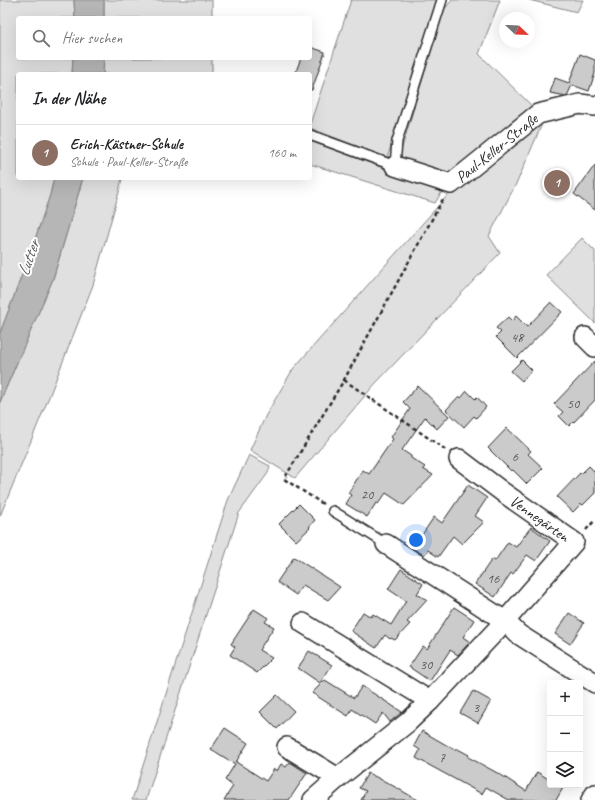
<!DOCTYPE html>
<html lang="de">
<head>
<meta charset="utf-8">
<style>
	:root { --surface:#fff; --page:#f6f6f6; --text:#202124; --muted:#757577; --line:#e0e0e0; --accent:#c8321e }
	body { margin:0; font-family:Caveat,sans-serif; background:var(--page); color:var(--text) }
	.controls { position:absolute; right:12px; bottom:12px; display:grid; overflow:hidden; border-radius:4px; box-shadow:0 4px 16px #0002 }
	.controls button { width:36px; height:36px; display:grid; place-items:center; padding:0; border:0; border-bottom:1px solid var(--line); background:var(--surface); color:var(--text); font:20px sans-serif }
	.compass { position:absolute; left:499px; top:12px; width:36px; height:36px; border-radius:50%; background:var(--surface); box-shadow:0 4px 16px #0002; rotate:113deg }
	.you { position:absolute; left:416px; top:540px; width:14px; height:14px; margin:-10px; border:3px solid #fff; border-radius:50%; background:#1a73e8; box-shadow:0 0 0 6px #1a73e833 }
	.badge { display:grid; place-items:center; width:26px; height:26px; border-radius:50%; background:var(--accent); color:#fff; font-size:13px; font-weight:700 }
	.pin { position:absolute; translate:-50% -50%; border:2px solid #fff; box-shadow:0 1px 4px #0006 }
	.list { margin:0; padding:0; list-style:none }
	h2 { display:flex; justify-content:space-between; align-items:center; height:52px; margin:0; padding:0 16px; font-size:17px }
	h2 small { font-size:13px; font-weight:400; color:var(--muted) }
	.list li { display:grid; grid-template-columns:26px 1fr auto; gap:12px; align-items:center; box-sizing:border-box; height:56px; padding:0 16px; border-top:1px solid var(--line) }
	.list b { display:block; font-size:15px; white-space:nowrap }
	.list p { margin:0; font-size:13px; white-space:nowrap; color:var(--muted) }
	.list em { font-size:13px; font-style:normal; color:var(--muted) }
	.icon { flex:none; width:22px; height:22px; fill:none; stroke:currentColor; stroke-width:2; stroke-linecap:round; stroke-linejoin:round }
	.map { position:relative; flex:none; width:595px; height:800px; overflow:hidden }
	.search { position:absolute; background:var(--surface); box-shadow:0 4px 16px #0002; left:16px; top:16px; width:296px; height:44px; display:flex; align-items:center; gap:10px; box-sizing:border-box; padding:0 14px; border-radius:4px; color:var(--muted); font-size:15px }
	.panel { position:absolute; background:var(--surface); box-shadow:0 4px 16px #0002; left:16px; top:72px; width:296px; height:108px; border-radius:4px }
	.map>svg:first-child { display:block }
	.green { fill:#e0e0e0; stroke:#868686 }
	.water { fill:#b6b6b6; stroke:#7e7e7e }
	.building { fill:#cbcbcb; stroke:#2b2b2b }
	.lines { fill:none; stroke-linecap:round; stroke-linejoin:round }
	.lane-casing { stroke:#2b2b2b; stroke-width:12 }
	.street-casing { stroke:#2b2b2b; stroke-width:22 }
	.path { stroke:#2b2b2b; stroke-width:2.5; stroke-dasharray:4 3; stroke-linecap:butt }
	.lane { stroke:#fff; stroke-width:9 }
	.street { stroke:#fff; stroke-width:19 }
	.labels { text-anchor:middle; stroke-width:4; stroke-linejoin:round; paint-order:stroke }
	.number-label { font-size:14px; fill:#535353 }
	.street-label { font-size:16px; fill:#2b2b2b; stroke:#fff }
	.water-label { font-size:17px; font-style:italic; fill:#5c5c5c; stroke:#fff }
</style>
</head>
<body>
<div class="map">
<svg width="595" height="800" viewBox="0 0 595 800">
	<rect width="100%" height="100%" fill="#fff"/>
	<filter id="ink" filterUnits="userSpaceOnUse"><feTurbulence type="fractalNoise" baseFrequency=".025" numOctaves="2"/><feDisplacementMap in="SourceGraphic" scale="8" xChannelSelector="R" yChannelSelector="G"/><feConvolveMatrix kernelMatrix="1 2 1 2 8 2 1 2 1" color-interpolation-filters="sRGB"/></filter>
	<g filter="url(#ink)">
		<path class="green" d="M0,0h74l1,18h-57v40h55l-1,16h-54v104h36l-4,17 -20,59 -30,79z
			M104,0h108v18h-108z
			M351,0h86l-50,158 -77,-30v-4z
			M452,0h48l-21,54 55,54 -81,68 -54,-18 44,-147z
			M529,0h54l-6,12z
			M104,58h108v16h-109z
			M545,117l-27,63 -29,56 11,17 -125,131 -80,94 -45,-28 16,-35 27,-46 41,-46 120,-135z
			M310,141l133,49 -8,13 -125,-39z
			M83,178h39l-3,14 -26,93 -46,117 -47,114v-114l53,-123z
			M582,238l13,13v72l-49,-48z
			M249,455l21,11 -2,7 -29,40 -93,287h-14l96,-300z"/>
		<path class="water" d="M74,0h30v18h-29z
			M73,58h31l-1,16h-31z
			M54,178h29l-30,101 -53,123v-69l30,-79 20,-59z"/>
		<path class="building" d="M310,47l15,5 -13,38h-2v-16h-15l6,-16h9z
			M580,54l15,6v13l-6,18 -17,-6 -5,11 -17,-3 5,-15 14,5z
			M595,165v45l-21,-16z
			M551,302l11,10 -45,46 -21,-21 5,-5 -5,-4 12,-11 4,4 4,-5 11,11z
			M522,360l10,10 -10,11 -11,-10z
			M595,361v39l-22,23v-1l-4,4 -10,-10 4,-4 -9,-8z
			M418,386l31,30 -12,13 -12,-12 -23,33 9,6v2l14,9 -2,2 10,6 -29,30 -18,-12 -8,11 -2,-1 -9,14 -21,-13 5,-9 -3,-2 15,-23 6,4 24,-35 -2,-2 19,-28 -7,-7z
			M467,391l8,8 2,-2 9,10 -10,11 -2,-2 -10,11 -18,-17 13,-14 2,2z
			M507,428l24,23 -3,3 15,14 -16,16 -14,-14 -2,1 -23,-23z
			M589,466l6,6v21l-12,12 -2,-1 -8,8 -16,-15 23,-24 1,1z
			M468,485l19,13 -12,18 9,6 -22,22 -9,-8 -15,21 -10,-7 -4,5 -14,-8 -2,-11 9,6 17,-25 8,6z
			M299,504l16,16 -6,7 1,1 -14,13 -17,-17z
			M531,527l19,14 -14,20 -9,-6 -14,19 -2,-1 -16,24 -20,-13 17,-25 3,2 13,-19 8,5z
			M294,557l46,30 -12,13 -25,-15 -7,10 -19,-13z
			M401,569l22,15 -6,10 10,6 -20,22 3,2 -15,16 -4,-2 -1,1 -5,-4 -9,13 -25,-17 12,-19 8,5 2,-3 18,11 15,-24 -18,-12z
			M454,607l20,13 -11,17 7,5 -12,13 -8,-5 -20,31 -21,-14 14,-21 4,3z
			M254,609l14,9 -3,4 9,5 -15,23 13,8 -15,15 -27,-18 5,-8 -4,-3z
			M569,613l15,10 -14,21 -15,-10z
			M309,651l23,14 -12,18 -22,-15z
			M325,680l29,18 8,-12 40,26 -12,10 -7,-9 -8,11 -23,-15 -4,7 -36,-23z
			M473,691l18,10 -13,22 -18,-10z
			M277,695l17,16 -17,18 -17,-17z
			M225,728l23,15 -12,19 30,19 8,-12 3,2 4,-7 5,3 4,-5 17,11 -18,27h-65l9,-14 -8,-6 10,-16 -24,-15z
			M422,731l33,19 1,-2 13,7 -1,2 33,18 25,16 11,-19 13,8v5h8l5,3 -7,12h-47l-23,-13 -4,7 -66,-36 4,-8 -6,-4z
			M368,773l20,10 30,17h-57l5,-9 -7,-3z"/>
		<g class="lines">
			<defs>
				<path id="lane" d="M310,135l85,31 2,-25 45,-141
					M333,511l53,33"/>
				<g id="street">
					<path id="s1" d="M395,166l56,18 87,-70 42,-10 15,2"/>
					<path d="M585,337l10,10"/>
					<path d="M386,544l119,77 13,13 77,49"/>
					<path d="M303,623l127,78"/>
					<path d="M287,747l51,31"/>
					<path d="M313,800l25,-22 69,-55 23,-22 75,-80 69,-79 -70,-49 -45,-34"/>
					<path d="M591,800l4,-6"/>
				</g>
			</defs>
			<use href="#lane" class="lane-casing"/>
			<use href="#street" class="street-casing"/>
			<path class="path" d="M344,380l102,70
				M323,504l-39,-25 60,-99 99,-181
				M586,530l9,-10"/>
			<use href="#lane" class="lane"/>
			<use href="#street" class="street"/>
		</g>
	</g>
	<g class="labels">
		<g class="number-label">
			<text x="517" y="342">48</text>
			<text x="573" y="408">50</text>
			<text x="515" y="461">6</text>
			<text x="367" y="499">20</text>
			<text x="493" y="583">16</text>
			<text x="426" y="669">30</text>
			<text x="476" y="712">3</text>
			<text x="442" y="762">7</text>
		</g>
		<g class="street-label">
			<text dy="6" stroke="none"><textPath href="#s1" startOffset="117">Paul-Keller-Straße</textPath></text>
			<text transform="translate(540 518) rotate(35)" y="6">Vennegärten</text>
		</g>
		<g class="water-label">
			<text transform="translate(28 258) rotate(-71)" y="6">Lutter</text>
		</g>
	</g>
</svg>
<div class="controls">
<button>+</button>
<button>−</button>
<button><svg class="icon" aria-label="layers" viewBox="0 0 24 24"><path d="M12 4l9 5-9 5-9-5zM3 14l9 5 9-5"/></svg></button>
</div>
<svg class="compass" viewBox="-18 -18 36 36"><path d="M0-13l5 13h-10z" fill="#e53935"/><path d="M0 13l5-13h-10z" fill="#757577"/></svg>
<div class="you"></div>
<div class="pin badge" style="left:557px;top:183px;background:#8d6e63">1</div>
<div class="search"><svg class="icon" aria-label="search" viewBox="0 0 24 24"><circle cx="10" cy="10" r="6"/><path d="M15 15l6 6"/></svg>Hier suchen</div>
<section class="panel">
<h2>In der Nähe<small></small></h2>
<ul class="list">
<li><span class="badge" style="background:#8d6e63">1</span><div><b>Erich-Kästner-Schule</b><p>Schule · Paul-Keller-Straße</p></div><em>160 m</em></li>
</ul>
</section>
</div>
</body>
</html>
